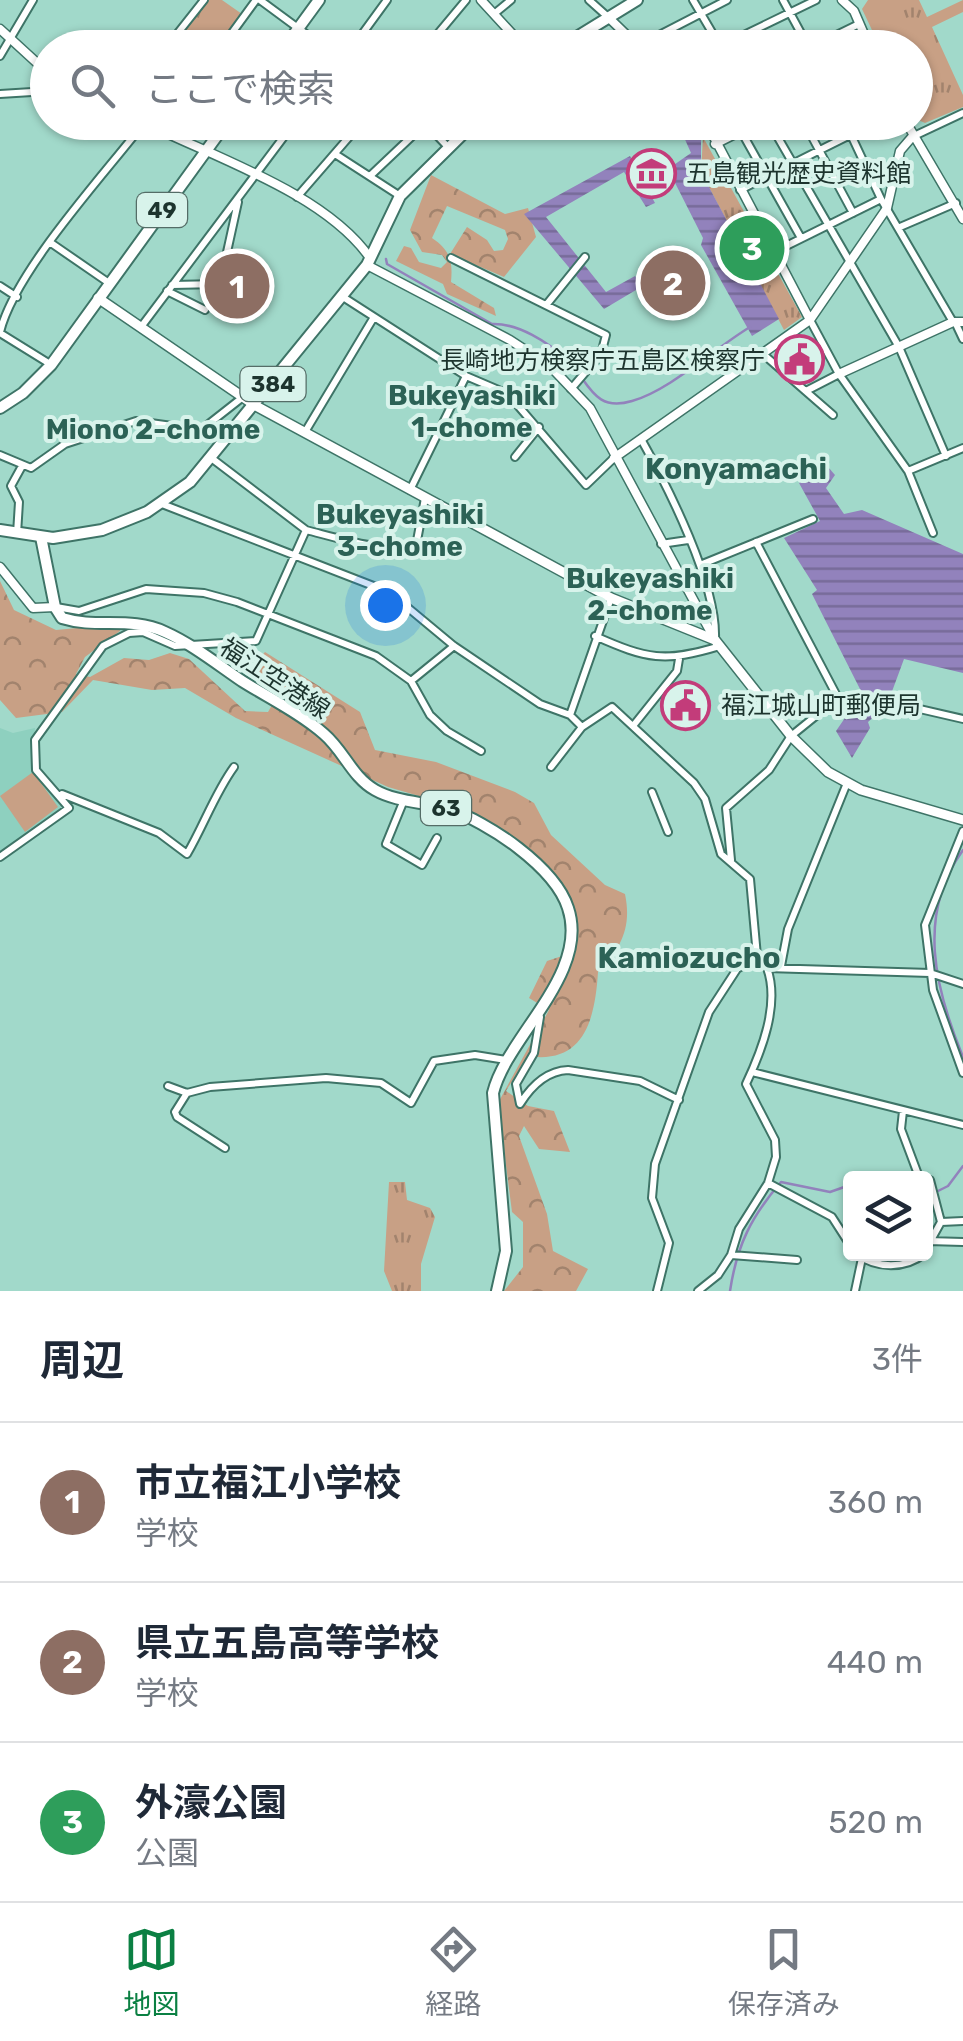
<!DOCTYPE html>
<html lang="ja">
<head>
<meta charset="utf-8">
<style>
	:root { --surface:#fff; --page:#f6f6f7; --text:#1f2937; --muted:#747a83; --line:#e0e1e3; --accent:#0b8043 }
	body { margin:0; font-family:Rubik,"Noto Sans JP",sans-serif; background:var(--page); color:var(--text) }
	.controls { position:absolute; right:30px; bottom:30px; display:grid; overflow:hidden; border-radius:10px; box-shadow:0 2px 8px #0004 }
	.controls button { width:90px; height:90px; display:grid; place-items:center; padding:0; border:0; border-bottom:2px solid var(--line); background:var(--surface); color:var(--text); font:50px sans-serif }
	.you { position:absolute; left:385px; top:605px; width:35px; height:35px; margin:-25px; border:8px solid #fff; border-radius:50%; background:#1a73e8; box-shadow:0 0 0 15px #1a73e833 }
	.badge { display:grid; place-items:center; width:65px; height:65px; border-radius:50%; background:var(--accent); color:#fff; font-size:32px; font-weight:700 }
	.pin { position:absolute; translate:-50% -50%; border:5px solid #fff; box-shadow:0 2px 10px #0006 }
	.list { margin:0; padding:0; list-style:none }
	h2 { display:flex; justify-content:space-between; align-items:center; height:130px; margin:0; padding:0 40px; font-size:42px }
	h2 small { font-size:32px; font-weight:400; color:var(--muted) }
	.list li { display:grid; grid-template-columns:65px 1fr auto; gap:30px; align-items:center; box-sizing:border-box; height:160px; padding:0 40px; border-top:2px solid var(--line) }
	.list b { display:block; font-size:38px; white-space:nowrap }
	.list p { margin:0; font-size:32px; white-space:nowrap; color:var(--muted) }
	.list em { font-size:32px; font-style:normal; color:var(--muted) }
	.icon { flex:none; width:55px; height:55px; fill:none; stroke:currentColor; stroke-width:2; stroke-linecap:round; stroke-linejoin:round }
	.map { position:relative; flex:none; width:963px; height:1291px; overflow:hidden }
	.search { position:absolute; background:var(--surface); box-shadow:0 2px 8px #0004; left:30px; right:30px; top:30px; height:110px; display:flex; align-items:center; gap:25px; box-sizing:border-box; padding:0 35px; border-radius:55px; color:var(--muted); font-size:38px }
	.sheet { height:610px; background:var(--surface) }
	nav { display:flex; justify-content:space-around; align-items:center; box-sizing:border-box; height:140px; border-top:2px solid var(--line); background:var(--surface); font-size:28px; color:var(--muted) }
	nav a { display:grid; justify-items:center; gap:5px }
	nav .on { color:var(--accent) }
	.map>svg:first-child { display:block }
	.built { fill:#8ed0bf }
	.grass { fill:url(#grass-tufts) }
	.forest { fill:url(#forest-crowns) }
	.pitch { fill:#c8a085 }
	.water { fill:url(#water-rules) }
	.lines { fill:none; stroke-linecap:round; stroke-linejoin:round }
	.stream { stroke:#9282bc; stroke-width:2.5 }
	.minor-casing { stroke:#3e7467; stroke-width:10 }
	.tertiary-casing { stroke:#3e7467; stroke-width:11 }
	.secondary-casing { stroke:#3e7467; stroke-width:12 }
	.primary-casing { stroke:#3e7467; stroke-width:14 }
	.trunk-casing { stroke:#3e7467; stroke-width:14 }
	.minor { stroke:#fff; stroke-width:6 }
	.tertiary { stroke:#fff; stroke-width:8 }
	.secondary { stroke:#fff; stroke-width:9 }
	.primary { stroke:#fff; stroke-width:10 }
	.trunk { stroke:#fff; stroke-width:10 }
	.labels { text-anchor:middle; stroke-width:8; stroke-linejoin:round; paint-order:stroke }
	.shield { fill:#d8f3eb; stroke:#556d67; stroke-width:2.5 }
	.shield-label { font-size:22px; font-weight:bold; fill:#1d342e }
	.poi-label { font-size:25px; fill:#1d342e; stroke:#d8f3eb; text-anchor:start }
	.street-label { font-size:25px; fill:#1d342e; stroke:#d8f3eb }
	.neighbourhood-label { font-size:28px; font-weight:bold; fill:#2c6256; stroke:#d8f3eb }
	.quarter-label { font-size:30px; font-weight:bold; fill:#2c6256; stroke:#d8f3eb }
</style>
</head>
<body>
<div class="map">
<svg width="963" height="1291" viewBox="0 0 963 1291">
	<defs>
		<pattern id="grass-tufts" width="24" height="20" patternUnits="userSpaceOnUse" patternTransform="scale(2.5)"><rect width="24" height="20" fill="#c8a085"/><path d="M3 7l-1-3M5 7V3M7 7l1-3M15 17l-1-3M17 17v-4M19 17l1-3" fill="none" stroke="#a2836d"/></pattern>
		<pattern id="forest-crowns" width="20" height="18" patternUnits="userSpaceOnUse" patternTransform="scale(2.5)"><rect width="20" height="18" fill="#c8a085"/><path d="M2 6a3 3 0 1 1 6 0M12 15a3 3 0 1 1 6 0" fill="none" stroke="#a2836d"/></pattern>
		<pattern id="water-rules" width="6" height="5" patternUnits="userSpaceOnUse" patternTransform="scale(2.5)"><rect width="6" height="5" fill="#9282bc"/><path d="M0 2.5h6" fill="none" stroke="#776b99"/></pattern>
	</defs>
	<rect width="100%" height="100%" fill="#a1d9ca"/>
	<path class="built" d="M0,728l13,5 22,-5 -3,42 33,35 -65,48z"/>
	<path class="grass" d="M209,0h13l20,14 -26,33h-45z
		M868,0h51l8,17 36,-17v12l-31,15 31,68v12l-38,16 -9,-4v-71l-36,-1 -18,-38z
		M703,137l99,180 -18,13 -83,-158z
		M389,1182h16l2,18 23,8 5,9 -14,47v27h-29l-8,-20z"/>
	<path class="forest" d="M431,175l74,39 23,-6 8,29 -32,40 -54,-23 17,-27 20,13 7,11 9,-1 5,-11 -3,-9 -58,-24 -15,32c18,12 21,23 19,44l43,26 2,8 -49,-22 -4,-10 -47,-23 8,-15 7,2 8,14 22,6 6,-6 -5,-7 -20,-3 -12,-22z
		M0,581l14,29 42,20 64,-6v7l-35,26 -9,17 14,3 34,-19 25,2 21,-7 19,6 56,52 23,1 8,-14 -19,-15 -4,-17 12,-14 95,60 15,38 61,12 79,30 19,11 17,32 54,50 20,9c7,33 -4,55 -27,78 -3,48 -14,93 -71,84l-21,35 22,15 26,5 16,41 -31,-3 -15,-23 -5,10 28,78 6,37 35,18 -12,22h-72l19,-24v-45l-11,-10 -14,-109 51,-93 -20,-12 18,-37 27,-9 -1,-46 -60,-66 -46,-30 -79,-23 -152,-69 -51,-30 -33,2 -59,-10 -31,32 -46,6 -16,-18z"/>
	<path class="pitch" d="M33,772l25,35 -33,25 -25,-36z"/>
	<path class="water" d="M690,123l11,13v36l78,147 -27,17 -51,-91 2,-7 -35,-69 23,-16 -8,-18 9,-7z
		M630,156l25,47 -9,4 -22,-35 -78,45 60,75 29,-16 6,11 -37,22 -80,-95z
		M828,467l7,8 -9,13 18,26 18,-4 101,44v119l-59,-14 -17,46 -19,17 2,6 -18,30 -16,-27 26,-38 -50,-99 5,-4 -33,-52 36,-17 -21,-38z"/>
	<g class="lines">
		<path class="stream" d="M386,259l1,5 105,60c26,-1 56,18 75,36 22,21 26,53 65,41 37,-10 83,-53 118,-74
			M963,850c-47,64 -28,139 0,207
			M926,1197l22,-11 15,-20
			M730,1291c7,-46 21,-74 51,-109l49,10 20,-7"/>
		<defs>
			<path id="minor" d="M260,0l65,48
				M589,0l19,17
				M693,0l27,46
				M783,0l26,48
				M494,14l17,-14
				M638,46l89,-46
				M166,48l38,-48
				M221,48l35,-48
				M352,48l35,-48
				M426,48l40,-48
				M506,48l10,-10
				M717,48l99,-48
				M810,48l49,-24
				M0,56l33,-56
				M0,94l48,-3
				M769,122l130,225 47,109
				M804,122l49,91
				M845,122l36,77 72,123
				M425,123l23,24
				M741,131l60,107
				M914,136l49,-23
				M335,154l65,42
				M370,176l57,-54
				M740,190l110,-55
				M297,197l65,-75
				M900,227l56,-24
				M51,243l58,40
				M774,252l107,-53
				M451,258l155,77 -5,19 -30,35
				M172,285l48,-1 18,-82
				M0,286l17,11
				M167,291l38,19
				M343,297l123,79 42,18 78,91 28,-27
				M547,304l38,-47
				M810,320l29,54 69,97 25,62
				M955,322l8,17
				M141,327l154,-205
				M0,332c15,-61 104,-157 144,-209
				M0,333l50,31
				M763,354l70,61
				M806,391l33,-17
				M305,432l69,-115
				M641,439c27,48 76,145 74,199
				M0,455l31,13 34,-24 71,-23 65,9 42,-33
				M210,457l96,73c32,8 78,23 110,16l9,-48
				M515,457l24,-30
				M908,471l55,-23
				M410,490l56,-114
				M162,504l227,88 65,54 86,58 30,11 12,12
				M17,534l2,-32 -8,-16 11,-20
				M661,544l27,-4
				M700,565l113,-46
				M56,607l23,4 67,-22 58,4 33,9 139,54 35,25 19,34 17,16 34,20
				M595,636c52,23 69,27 125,10
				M411,681l43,-35
				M898,704l65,15
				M570,715l41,-117
				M633,726l44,-55 2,-12
				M551,767l31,-40 30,-20 82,76 11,16 16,55 29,25 7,77 10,12 163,5 33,11
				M652,792l16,40
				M62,794l97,39 28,21c17,-29 28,-61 47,-87
				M404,800l-18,44 36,21 15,-27
				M963,831l-38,94 8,65 30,83
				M0,857l69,-49 -33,-38 -1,-30 68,-94 26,-13 14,-1 32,14 81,-5 50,-111
				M731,860l-5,-52 43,-38 22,-34 47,-38 -82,-156
				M781,966l7,-37 59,-146
				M540,1017l-6,36 -18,31 4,20c10,-16 26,-33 48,-34l72,11 39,19
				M752,1072l211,53
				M168,1086l19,7 23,-6 116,-9 55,5 30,20 23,-42 41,-6 31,5
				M187,1093l-12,19 2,5 48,31
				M903,1111l-2,18 18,48 11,3 11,42
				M768,1183l64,34 18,28
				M928,1241l35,1
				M926,1249l15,-27 22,-1
				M857,1254c20,15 48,15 67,0
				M731,1255l66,5
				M657,1291l12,-48 -17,-45 3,-34 54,-152 28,-43 20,-13
				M698,1291l20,-16 13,-20 8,-26 29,-46 8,-26 -1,-17 -29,-56c16,-34 34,-80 21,-116
				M855,1291l7,-33"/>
			<path id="tertiary" d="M481,0l44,48
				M842,0l12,11 16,37
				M608,17l32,31
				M0,29l48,44
				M143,122c70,35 182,71 227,136
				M706,122l104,198
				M906,122l57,97
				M715,144l44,-22
				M367,265l143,75 40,26 40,42 125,232
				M839,374l114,-52h10
				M614,458l196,-138 77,-112 13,-57 12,-14
				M0,567l33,41 22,-1"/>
			<path id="secondary" d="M98,298l158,108 355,192 104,42 76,96 37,36 33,18 102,30"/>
			<path id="primary" d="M284,48l35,-48
				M0,408l23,-15 28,-28 176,-243
				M41,537l14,70 7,11c35,11 68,-2 103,14 27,12 52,32 77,49 27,17 58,32 82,53 20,17 28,43 51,56 21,12 50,12 73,19 39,12 107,58 120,99 22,66 -61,128 -75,185l13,158 -9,40"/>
			<path id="trunk" d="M559,48l78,-48
				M0,530l53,8 49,-8 45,-18 43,-30 177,-217 33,-69 75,-74"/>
		</defs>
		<use href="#minor" class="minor-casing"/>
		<use href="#tertiary" class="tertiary-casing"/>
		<use href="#secondary" class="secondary-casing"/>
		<use href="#primary" class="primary-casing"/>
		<use href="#trunk" class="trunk-casing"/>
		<use href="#minor" class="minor"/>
		<use href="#tertiary" class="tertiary"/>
		<use href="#secondary" class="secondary"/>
		<use href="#primary" class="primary"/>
		<use href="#trunk" class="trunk"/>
	</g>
	<defs>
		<symbol id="museum-ring" viewBox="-11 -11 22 22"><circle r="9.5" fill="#d8f3eb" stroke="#c33c7a" stroke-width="1.5"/><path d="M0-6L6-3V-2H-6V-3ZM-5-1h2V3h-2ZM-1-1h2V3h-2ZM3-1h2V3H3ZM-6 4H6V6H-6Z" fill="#c33c7a"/></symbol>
		<symbol id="civic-ring" viewBox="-11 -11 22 22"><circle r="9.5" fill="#d8f3eb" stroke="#c33c7a" stroke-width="1.5"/><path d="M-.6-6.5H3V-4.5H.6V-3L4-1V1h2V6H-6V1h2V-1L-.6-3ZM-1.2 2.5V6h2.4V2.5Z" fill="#c33c7a"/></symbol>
	</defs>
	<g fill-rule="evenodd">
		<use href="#museum-ring" x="624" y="146" width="55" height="55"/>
		<use href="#civic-ring" x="772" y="332" width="55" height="55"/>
		<use href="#civic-ring" x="658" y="678" width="55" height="55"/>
	</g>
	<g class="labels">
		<g class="shield">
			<rect x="137" y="193" width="50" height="34" rx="8"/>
			<rect x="240.5" y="367" width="65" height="34" rx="8"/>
			<rect x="421" y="791" width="50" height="34" rx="8"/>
		</g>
		<g class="shield-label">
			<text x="162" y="218">49</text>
			<text x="273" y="392">384</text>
			<text x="446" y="816">63</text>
		</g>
		<g class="poi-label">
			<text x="686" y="182">五島観光歴史資料館</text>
			<text x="765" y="369" text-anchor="end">長崎地方検察庁五島区検察庁</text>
			<text x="721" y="714">福江城山町郵便局</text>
		</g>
		<g class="street-label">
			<text transform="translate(275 678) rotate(33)" y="9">福江空港線</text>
		</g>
		<g class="neighbourhood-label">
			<text x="472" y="405">Bukeyashiki<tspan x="472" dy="32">1-chome</tspan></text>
			<text x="153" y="439">Miono 2-chome</text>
			<text x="400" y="524">Bukeyashiki<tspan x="400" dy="32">3-chome</tspan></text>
			<text x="650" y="588">Bukeyashiki<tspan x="650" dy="32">2-chome</tspan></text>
		</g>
		<g class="quarter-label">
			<text x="736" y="479">Konyamachi</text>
			<text x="689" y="968">Kamiozucho</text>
		</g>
	</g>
</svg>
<div class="controls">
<button><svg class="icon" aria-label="layers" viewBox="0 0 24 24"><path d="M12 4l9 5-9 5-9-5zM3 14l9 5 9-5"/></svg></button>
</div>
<div class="you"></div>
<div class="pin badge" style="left:237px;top:286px;background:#8d6e63">1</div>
<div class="pin badge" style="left:673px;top:283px;background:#8d6e63">2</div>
<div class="pin badge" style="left:752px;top:248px;background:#2e9e5b">3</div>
<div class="search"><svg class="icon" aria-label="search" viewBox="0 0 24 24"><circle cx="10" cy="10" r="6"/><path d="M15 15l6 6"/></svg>ここで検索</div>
</div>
<section class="sheet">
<h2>周辺<small>3件</small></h2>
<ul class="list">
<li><span class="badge" style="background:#8d6e63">1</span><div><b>市立福江小学校</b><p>学校</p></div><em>360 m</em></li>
<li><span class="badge" style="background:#8d6e63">2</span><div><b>県立五島高等学校</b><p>学校</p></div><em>440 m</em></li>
<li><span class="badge" style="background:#2e9e5b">3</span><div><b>外濠公園</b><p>公園</p></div><em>520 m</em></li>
</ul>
</section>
<nav>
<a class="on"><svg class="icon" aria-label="map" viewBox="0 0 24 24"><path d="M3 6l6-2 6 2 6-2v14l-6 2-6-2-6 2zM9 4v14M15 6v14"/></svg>地図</a>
<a><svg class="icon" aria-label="directions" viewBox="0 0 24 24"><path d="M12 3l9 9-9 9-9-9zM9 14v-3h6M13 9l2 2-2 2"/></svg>経路</a>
<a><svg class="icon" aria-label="saved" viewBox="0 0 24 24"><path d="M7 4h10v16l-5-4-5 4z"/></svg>保存済み</a>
</nav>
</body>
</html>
